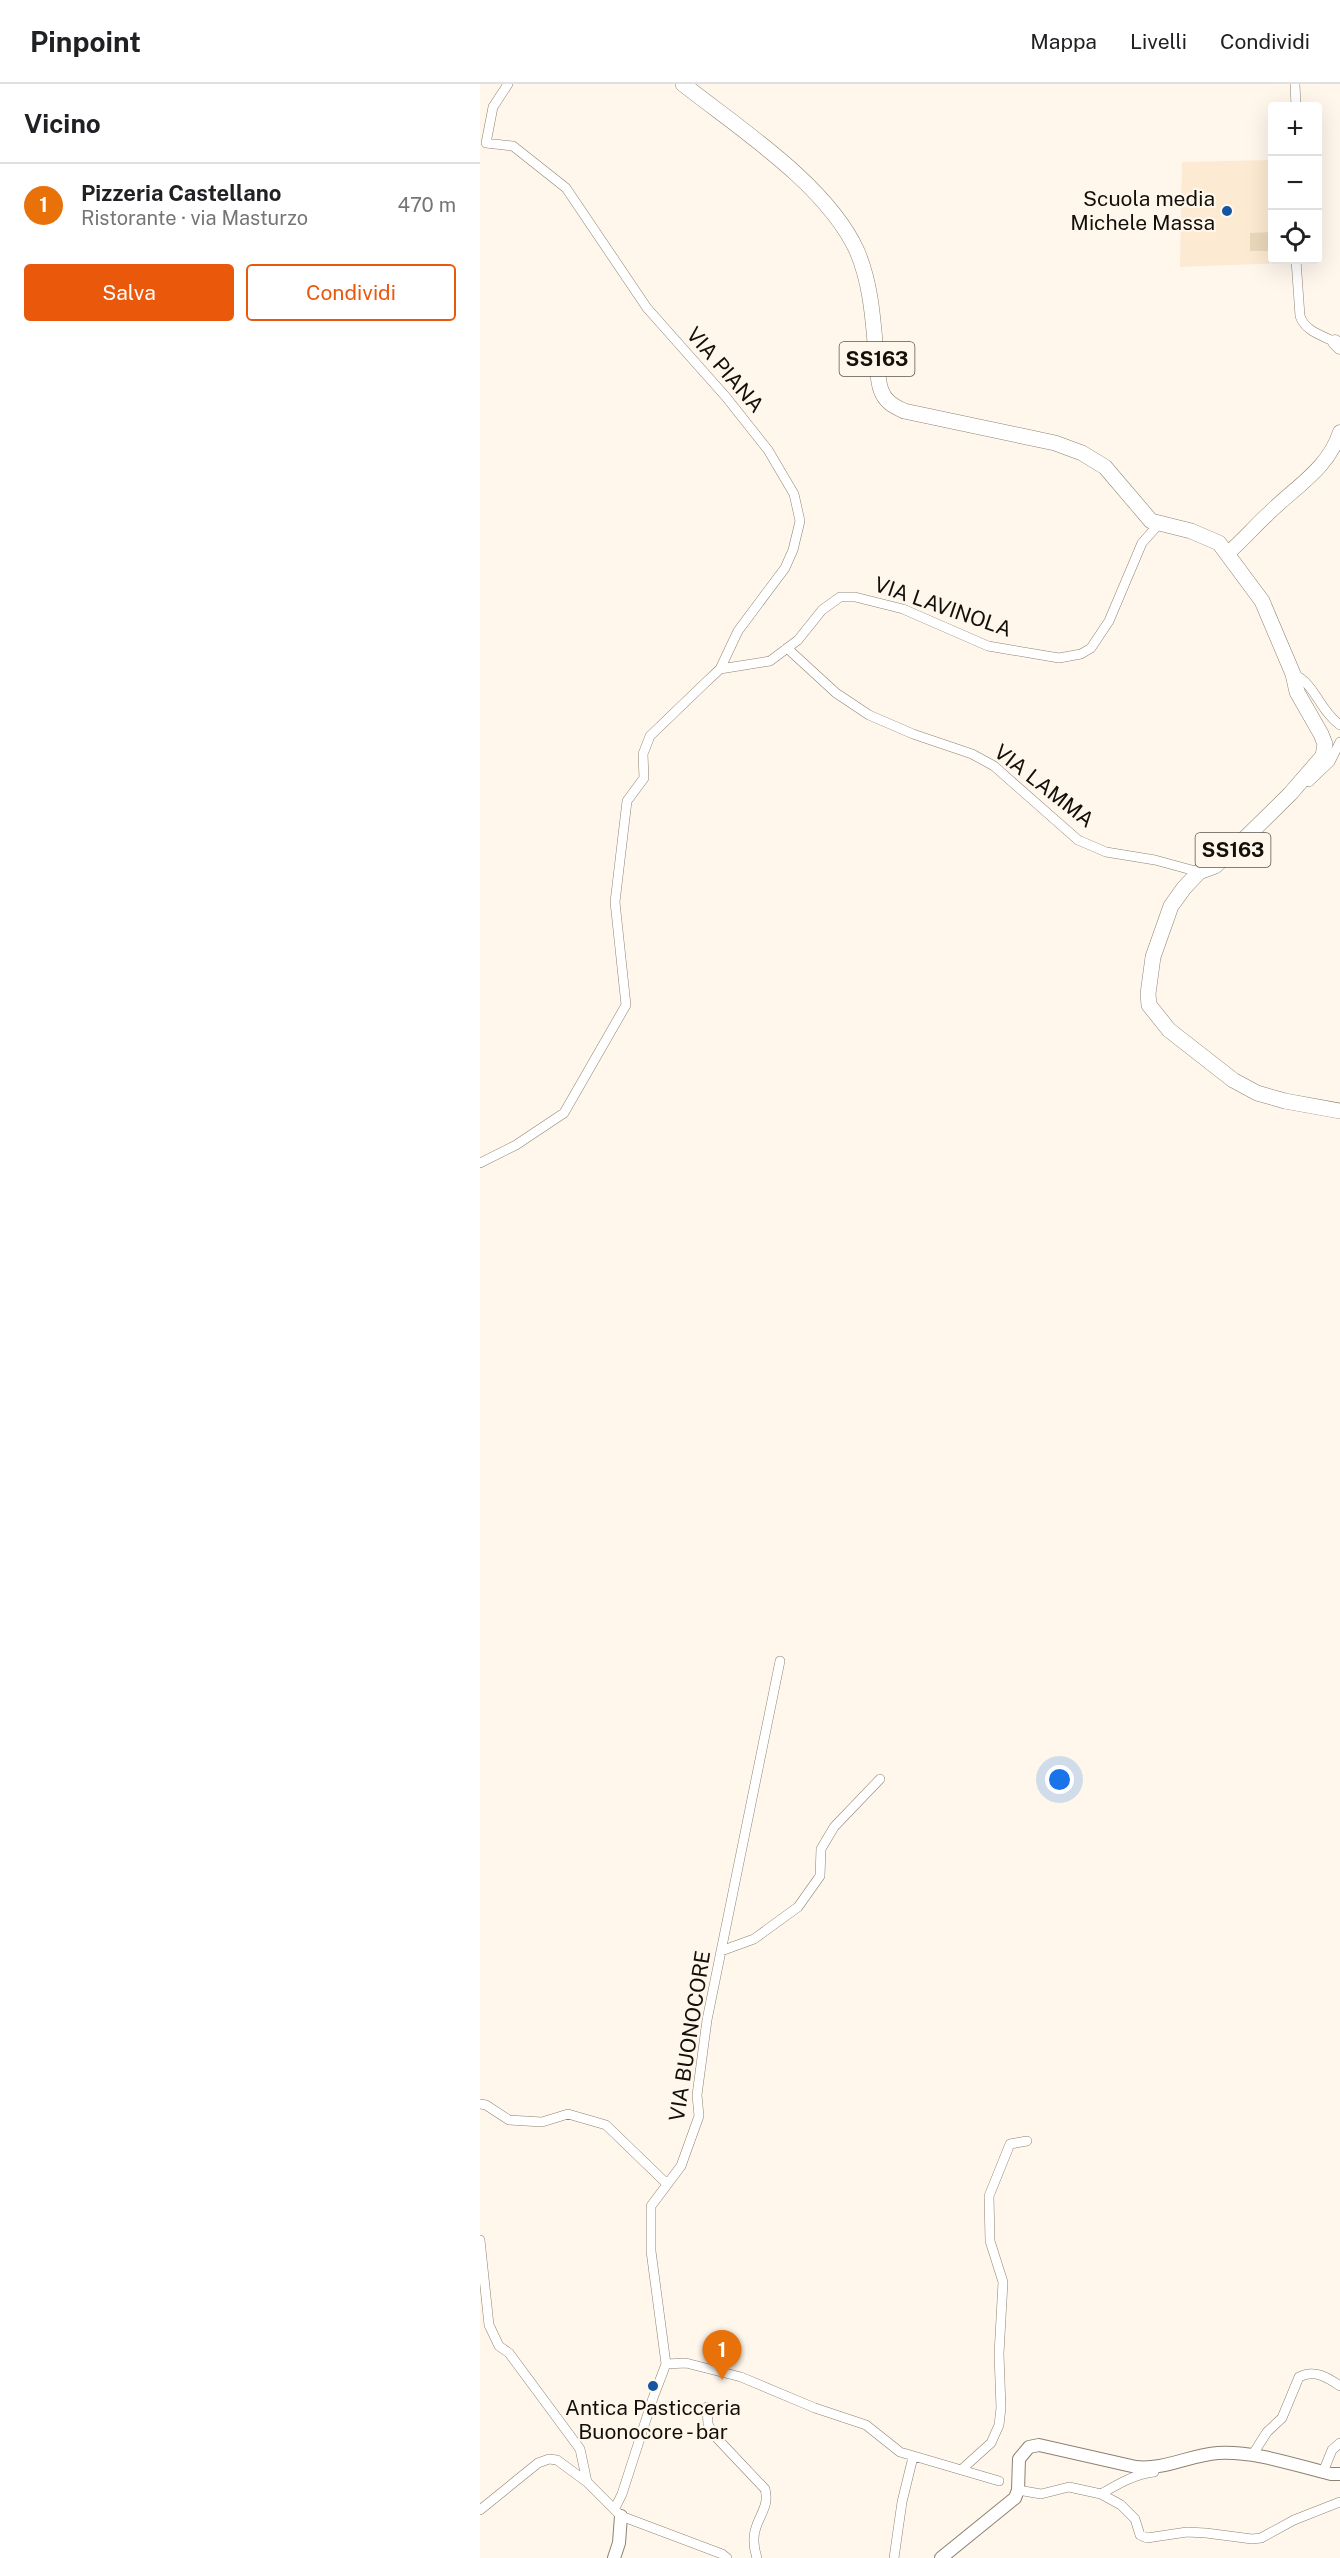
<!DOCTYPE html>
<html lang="it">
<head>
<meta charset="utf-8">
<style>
	:root { --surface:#fff; --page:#f6f6f6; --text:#202124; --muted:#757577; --line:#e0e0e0; --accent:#ea580c }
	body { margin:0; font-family:"Public Sans",sans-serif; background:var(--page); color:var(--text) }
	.controls { position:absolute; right:18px; top:18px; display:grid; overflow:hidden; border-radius:6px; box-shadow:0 6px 24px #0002 }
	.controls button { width:54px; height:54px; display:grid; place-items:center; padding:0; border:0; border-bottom:2px solid var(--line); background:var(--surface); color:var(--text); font:30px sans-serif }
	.you { position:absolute; left:580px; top:1696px; width:21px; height:21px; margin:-15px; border:4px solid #fff; border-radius:50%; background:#1a73e8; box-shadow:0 0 0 9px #1a73e833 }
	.badge { display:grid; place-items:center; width:39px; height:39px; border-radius:50%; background:var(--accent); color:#fff; font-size:20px; font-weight:700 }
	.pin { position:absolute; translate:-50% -50px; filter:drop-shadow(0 2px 3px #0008) }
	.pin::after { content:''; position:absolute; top:32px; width:21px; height:18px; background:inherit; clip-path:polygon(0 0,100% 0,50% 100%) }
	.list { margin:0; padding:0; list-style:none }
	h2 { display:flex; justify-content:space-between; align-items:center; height:78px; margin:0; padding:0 24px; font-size:26px }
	h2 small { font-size:20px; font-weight:400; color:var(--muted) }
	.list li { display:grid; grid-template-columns:39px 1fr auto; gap:18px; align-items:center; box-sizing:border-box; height:84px; padding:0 24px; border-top:2px solid var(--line) }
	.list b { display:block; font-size:22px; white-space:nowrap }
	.list p { margin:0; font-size:20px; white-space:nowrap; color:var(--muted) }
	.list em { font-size:20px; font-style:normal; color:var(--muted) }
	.actions { display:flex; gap:12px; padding:18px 24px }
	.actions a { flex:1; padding:14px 0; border:2px solid var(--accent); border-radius:6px; text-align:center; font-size:21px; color:var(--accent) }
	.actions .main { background:var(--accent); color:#fff }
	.icon { flex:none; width:33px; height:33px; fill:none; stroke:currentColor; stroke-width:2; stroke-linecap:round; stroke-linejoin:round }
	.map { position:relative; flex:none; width:860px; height:2474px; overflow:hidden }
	header { display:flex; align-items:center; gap:36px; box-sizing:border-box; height:84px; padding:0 30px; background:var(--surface); border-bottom:2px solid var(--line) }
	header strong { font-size:28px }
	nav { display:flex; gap:33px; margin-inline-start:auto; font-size:21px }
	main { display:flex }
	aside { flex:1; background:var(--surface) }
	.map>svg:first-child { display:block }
	.built { fill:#fcead2 }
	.green { fill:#ebd8bc }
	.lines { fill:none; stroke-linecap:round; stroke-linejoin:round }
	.minor-casing { stroke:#8d8271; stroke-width:10 }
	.tertiary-casing { stroke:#8d8271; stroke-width:14 }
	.secondary-casing { stroke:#8d8271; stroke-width:15 }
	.primary-casing { stroke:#8d8271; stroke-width:16 }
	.minor { stroke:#fff; stroke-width:9 }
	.tertiary { stroke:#fff; stroke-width:12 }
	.secondary { stroke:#fff; stroke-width:14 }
	.primary { stroke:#fff; stroke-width:15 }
	.poi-dot { fill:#1553a3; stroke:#fff7ec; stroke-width:2 }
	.labels { text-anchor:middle; stroke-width:4.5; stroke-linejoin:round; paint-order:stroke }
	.shield { fill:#fff7ec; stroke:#5a554d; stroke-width:1.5 }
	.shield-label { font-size:20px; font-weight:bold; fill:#130f09 }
	.poi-label { font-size:21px; fill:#130f09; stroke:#fff7ec; text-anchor:end }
	.street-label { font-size:21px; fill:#130f09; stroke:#fff7ec }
</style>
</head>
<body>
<header>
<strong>Pinpoint</strong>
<nav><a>Mappa</a><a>Livelli</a><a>Condividi</a></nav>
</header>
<main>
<aside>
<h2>Vicino<small></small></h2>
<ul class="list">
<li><span class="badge" style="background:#e8710a">1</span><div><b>Pizzeria Castellano</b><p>Ristorante · via Masturzo</p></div><em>470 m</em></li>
</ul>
<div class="actions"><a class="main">Salva</a><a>Condividi</a></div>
</aside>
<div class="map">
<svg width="860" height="2474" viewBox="0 0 860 2474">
	<rect width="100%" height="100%" fill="#fff7ec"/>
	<path class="built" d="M792,76v100h15v3l-107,4 2,-105z"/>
	<path class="green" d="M791,148l1,19h-22v-18z"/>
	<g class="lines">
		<defs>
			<path id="minor" d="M815,0l1,22
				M6,59l27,3 53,42 81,120 79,89 42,53 26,44 6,27 -7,29 -8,18 -47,63 -18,38
				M6,59l7,-36 15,-23
				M816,176l4,56c5,15 21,19 35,26
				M307,564l49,45 33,22 44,19 59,20 22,12 84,74 28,12 49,8 44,12
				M813,590c22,9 26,36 47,51
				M829,698l21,-20 10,-20
				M0,1079l36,-18 48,-32 62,-108 -11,-103 12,-101 17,-23 -1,-24 7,-18 54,-52 16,-15 50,-8 28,-21 24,-30 18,-13h15l48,12 85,37 71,12 22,-4 10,-6 18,-27 33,-78 17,-19
				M241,1867l33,-12 44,-32 22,-31 1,-27 13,-22 46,-48
				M0,2020l6,1 23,15 33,2 26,-8 38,11 60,58
				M0,2156l9,85 10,21 10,7 71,96 7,33
				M186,2280l20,-1 55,14 74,31 51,17 34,27 99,29
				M227,2323l1,17 5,10 52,55c7,25 -20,33 -8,69
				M773,2370l14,-22 15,-14 17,-41c15,-8 28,0 41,9
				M481,2386l30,-27 8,-18 2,-17 -2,-54 4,-72 -13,-41 -1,-45 21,-52 17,-3
				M843,2388l9,-22 8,-7
				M538,2406l23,4 28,-7 32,7 20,11 14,14 5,16 7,3 40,-6 19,1 46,6 9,-1 33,-18 46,-18
				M621,2410c17,-10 34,-20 53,-22
				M135,2424l7,-14 31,-96 13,-34 -15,-113v-45l30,-40 18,-50 -2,-21 10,-75 73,-359
				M0,2426l58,-47 11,-4 8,1 30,22 34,34 101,38 5,4
				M414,2474l8,-56 11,-45"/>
			<path id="tertiary" d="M134,2474l5,-15 2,-27
				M461,2474l74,-60 3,-8 1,-31 10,-12 10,-2 97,22c28,3 54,-12 82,-14 38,-2 76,12 113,21h9"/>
			<path id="secondary" d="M855,258l5,5
				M748,469c14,-12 26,-26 40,-39 27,-27 60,-45 72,-82"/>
			<path id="primary" d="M203,0c57,45 144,101 174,167 14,33 16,68 19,103 2,11 1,26 5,36 4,12 13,16 23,21l151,32 27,10 23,14 46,54 40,10 28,12 43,58 31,73 4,18 24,42 4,10 -2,12 -33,38 -59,58 -16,14 -16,6 -15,16 -13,18 -18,51 -5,37 1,11 20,25 64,50 24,13 28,8 55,10"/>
		</defs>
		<use href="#minor" class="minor-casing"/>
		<use href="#tertiary" class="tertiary-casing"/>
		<use href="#secondary" class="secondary-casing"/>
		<use href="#primary" class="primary-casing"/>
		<use href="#minor" class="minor"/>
		<use href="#tertiary" class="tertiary"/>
		<use href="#secondary" class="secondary"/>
		<use href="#primary" class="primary"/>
	</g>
	<g class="poi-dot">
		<circle cx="747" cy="127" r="6"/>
		<circle cx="173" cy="2302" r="6"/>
	</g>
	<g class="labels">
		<g class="shield">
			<rect x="359.5" y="258" width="75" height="34" rx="4.5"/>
			<rect x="715.5" y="749" width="75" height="34" rx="4.5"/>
		</g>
		<g class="shield-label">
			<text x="397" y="282">SS163</text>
			<text x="753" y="773">SS163</text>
		</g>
		<g class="poi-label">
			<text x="735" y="122">Scuola media<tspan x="735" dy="24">Michele Massa</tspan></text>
			<text x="173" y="2331" text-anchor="middle">Antica Pasticceria<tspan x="173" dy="24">Buonocore - bar</tspan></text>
		</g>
		<g class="street-label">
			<text transform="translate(245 286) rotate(49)" y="7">VIA PIANA</text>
			<text transform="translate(463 523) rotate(19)" y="7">VIA LAVINOLA</text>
			<text transform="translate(564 702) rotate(38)" y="7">VIA LAMMA</text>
			<text transform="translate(210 1952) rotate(-81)" y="7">VIA BUONOCORE</text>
		</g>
	</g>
</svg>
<div class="controls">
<button>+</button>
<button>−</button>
<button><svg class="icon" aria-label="locate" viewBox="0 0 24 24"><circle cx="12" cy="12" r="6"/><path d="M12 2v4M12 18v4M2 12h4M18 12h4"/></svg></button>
</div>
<div class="you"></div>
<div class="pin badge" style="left:242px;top:2296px;background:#e8710a">1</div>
</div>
</main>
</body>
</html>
